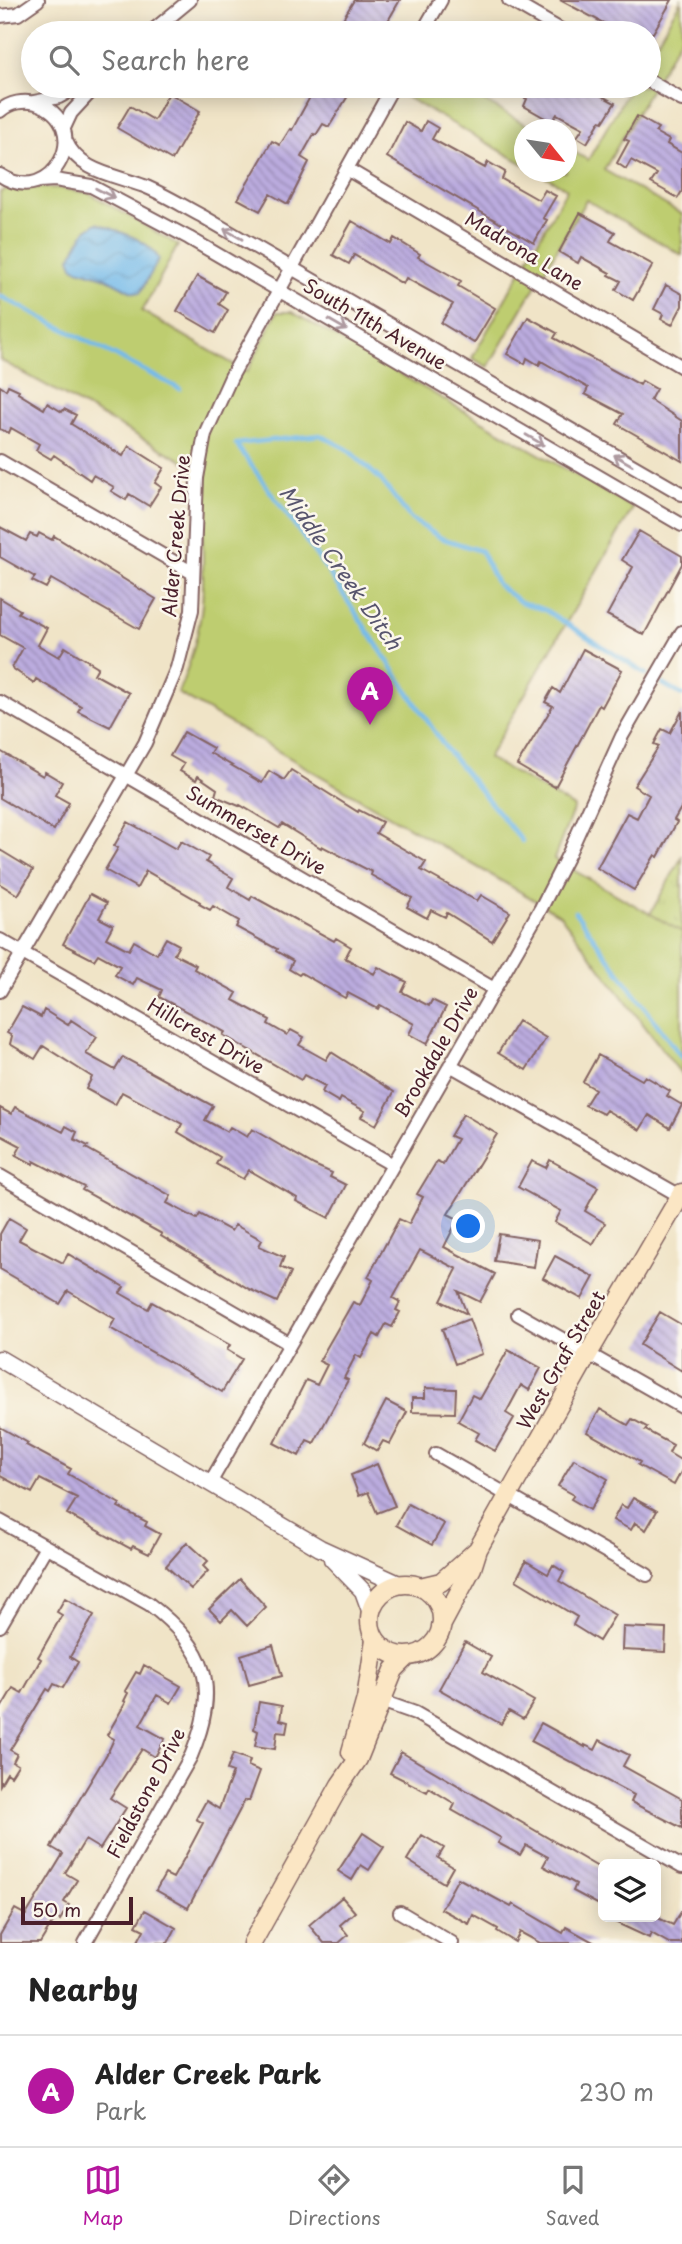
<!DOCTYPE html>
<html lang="en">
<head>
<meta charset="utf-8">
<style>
	:root { --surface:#fff; --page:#f6f6f6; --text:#222; --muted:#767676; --line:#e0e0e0; --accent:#b5179e }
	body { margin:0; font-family:"Playpen Sans",sans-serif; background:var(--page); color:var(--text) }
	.controls { position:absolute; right:21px; bottom:21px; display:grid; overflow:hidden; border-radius:10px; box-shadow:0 4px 18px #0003 }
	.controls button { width:63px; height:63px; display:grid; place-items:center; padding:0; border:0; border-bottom:2px solid var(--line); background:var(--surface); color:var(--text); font:35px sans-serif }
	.compass { position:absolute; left:514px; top:119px; width:63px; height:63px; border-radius:50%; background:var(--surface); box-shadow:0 4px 18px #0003; rotate:120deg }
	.scale { position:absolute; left:21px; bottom:18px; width:112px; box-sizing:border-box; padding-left:7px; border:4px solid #4a1f2b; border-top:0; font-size:19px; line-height:24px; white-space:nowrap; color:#4a1f2b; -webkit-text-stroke:5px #fbf7ec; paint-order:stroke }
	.you { position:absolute; left:469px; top:1227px; width:24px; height:24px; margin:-18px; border:5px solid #fff; border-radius:50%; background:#1a73e8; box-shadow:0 0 0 10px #1a73e833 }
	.badge { display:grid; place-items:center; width:46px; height:46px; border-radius:50%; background:var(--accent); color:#fff; font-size:23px; font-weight:700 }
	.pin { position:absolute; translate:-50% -58px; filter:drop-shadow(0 2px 4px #0008) }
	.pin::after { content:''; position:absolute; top:37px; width:24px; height:21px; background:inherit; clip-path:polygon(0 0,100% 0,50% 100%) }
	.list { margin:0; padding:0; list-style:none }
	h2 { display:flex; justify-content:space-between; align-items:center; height:91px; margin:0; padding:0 28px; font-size:30px }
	h2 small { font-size:23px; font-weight:400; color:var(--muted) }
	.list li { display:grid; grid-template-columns:46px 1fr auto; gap:21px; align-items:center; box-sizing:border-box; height:112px; padding:0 28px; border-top:2px solid var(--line) }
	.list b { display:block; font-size:26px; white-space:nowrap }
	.list p { margin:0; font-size:23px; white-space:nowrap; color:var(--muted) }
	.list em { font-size:23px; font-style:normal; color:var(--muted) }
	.icon { flex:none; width:38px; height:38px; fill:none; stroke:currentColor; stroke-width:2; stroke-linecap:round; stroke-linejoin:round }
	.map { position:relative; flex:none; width:682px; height:1943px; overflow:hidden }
	.search { position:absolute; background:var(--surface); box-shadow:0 4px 18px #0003; left:21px; right:21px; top:21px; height:77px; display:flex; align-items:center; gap:18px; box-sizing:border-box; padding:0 24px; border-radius:38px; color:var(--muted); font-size:26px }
	.sheet { height:203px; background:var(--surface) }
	nav { display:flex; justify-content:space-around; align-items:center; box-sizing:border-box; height:98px; border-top:2px solid var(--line); background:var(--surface); font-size:19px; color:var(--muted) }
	nav a { display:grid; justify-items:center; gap:4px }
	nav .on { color:var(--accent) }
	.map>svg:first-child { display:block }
	.grass { fill:url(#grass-tufts); stroke:#84764d; stroke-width:2 }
	.park { fill:#becd6f; stroke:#84764d; stroke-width:2 }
	.water { fill:url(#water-waves); stroke:#5e6c8a; stroke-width:2 }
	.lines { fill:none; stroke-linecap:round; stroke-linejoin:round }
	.stream { stroke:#73baea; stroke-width:4.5 }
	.building { fill:url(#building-back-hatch) }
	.minor-casing { stroke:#846462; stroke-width:16 }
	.tertiary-casing { stroke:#846462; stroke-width:19 }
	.secondary-casing { stroke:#846462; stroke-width:21 }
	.minor { stroke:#fff; stroke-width:12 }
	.tertiary { stroke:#fff; stroke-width:16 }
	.secondary { stroke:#fbe6c4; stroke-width:18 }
	.oneway { stroke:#ae9aa0 }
	.labels { text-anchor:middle; stroke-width:5; stroke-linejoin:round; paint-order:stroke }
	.street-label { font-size:19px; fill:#4a1f2b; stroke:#fbf7ec }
	.water-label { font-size:21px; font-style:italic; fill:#58556e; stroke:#fbf7ec }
</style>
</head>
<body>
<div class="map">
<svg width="682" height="1943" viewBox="0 0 682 1943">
	<defs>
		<pattern id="grass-tufts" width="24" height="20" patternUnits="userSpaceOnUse" patternTransform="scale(1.75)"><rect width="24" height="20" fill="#becd6f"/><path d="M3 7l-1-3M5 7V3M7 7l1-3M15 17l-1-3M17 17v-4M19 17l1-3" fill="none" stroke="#a5b060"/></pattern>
		<pattern id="water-waves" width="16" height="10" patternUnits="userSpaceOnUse" patternTransform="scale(1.75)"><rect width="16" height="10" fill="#73baea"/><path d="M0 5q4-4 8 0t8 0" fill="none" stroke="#659fc9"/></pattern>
		<pattern id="building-back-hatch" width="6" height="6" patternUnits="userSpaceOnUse" patternTransform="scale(1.75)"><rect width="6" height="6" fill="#bbacdf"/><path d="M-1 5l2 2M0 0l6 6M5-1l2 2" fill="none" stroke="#9a8bb5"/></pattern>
	</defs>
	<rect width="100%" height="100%" fill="#fbf7ec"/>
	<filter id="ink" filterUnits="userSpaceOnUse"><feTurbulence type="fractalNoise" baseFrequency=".0143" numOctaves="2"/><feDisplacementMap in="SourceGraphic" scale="14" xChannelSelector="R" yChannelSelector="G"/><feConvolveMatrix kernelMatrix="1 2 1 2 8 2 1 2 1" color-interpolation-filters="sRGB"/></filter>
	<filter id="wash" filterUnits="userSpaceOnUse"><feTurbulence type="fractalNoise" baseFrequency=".00686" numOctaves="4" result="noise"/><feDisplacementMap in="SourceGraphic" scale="28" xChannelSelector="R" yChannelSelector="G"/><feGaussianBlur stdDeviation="1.57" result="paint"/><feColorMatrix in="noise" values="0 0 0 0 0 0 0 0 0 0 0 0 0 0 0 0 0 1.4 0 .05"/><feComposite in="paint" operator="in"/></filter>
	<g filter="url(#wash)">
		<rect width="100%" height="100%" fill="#f0e4c7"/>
		<path class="grass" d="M682,857v75l-32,-18z"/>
		<path class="park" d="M681,0l1,35 -78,135 78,44v41l-96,-55 -98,167 -16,-9 95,-169 -29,-17h28l1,-24 21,12 43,-74h18v-31z
			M403,86h54l77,43 -10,1v34l-125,-71z
			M8,188h50l31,5 89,52 -36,66 105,61 30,-60h15l341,196 -145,250 86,49 -20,52 128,73v143l-122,-160 -382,-222c12,-29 21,-58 24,-89 4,-44 -4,-87 5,-130l-207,-114v-168z"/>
		<path class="water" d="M97,223c19,8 53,16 62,36l-19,34 -8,-1 -28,-15 -30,-9 -4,-10 15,-27z"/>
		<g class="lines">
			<path class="stream" d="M0,296l180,93
				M663,684l19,11
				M522,841l-75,-91 -118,-177 -93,-129 84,-9 27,14 34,31 30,39 30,19 40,13 16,33 23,18 25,8 101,64
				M575,912l107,146"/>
		</g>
		<g id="blocks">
			<path class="building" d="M354,0h46l-19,33h-37l-7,-4z
				M560,0h112l-19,33h-31z
				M316,86h38l-25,41 -6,-3 -7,11 -2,-1 -13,23 8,5 -21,42 -18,-10 -10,17 -22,-12 34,-58 8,4 10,-16 2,1z
				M503,86h81l31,17 -12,19 -3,-1 -13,22 -10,-6 6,-9 -26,-14 -5,8 -28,-16 3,-7z
				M169,93l31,18 -28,49 -55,-32 13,-22 24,14z
				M637,116l21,12 -3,4 14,8 -2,4 15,9v38l-4,7 -27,-15 6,-9 -26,-14 -5,9 -9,-6 12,-22 -5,-2z
				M426,121l12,7 -6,11 53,29 3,-6 17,10 -3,7 37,21 6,-10 11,6 -13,22 4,2 -13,23 -147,-86 18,-35 16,9z
				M580,213l35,19 -5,9 43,24 -20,35 -17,-10 5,-9 -12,-6 1,-2 -29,-16 -3,6 -19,-11z
				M352,221l39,23 3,-6 26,16 -2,3 43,24 -3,5 37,22 -21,35 -33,-20 12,-19 -47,-26 -3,6 -49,-29 -5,9 -16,-9z
				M197,276l29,16 -7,12 9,6 -13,23 -38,-22z
				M666,285l16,9v12l-10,19 -11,-6 2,-5 -9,-5z
				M528,317l29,16 -3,5 86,47 2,-4 14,8 -6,11 32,21v40l-65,-37 6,-10 -38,-20 3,-6 -47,-27 -2,4 -12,-7 -2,6 -18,-10z
				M8,385l11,5 -1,3 26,16 3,-6 15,9 2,-3 12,6 -5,9 52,32 6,-10 35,22 -9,15 6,4 -12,19 -20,-12 -3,6 -15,-9 3,-4 -21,-12 -3,5 -36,-25 -3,4 -15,-9 3,-6 -28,-16 -2,5 -9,-4v-43l6,4z
				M0,527l26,14 4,-7 7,3 2,-4 13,7 2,-4 102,63 -17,30 -88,-50 -5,9 -14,-7 3,-4 -35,-20z
				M639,531l43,25v8l-38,71 -37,-20 26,-48 -11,-7z
				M0,598l20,12 -2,3 29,15 -9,17 21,12 6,-10 33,20 -4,7 35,19 -19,34 -32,-16 3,-5 -45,-27 -2,4 -22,-15 11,-20 -23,-13z
				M583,649l39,21 -20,37 -3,-2 -44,82 -38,-22 36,-59 -8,-4 8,-14 7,5z
				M682,711v95l-8,14 3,2 -19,35 -3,-2 -21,35 -37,-22 30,-55 10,5 12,-23 -15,-9 25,-40 -5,-2 8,-15 8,4z
				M184,732l29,16 -3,5 52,30 7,-12 15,9 7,-10 67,42 1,-2 23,12 -6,11 50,29 -5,8 56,31 4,-6 29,17 -18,29 -45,-28 -2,4 -14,-7 -4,8 -20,-11 5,-9 -41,-23 1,-3 -50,-26 -1,2 -39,-24 -3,4 -39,-23 -1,1 -24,-10 2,-7 -19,-13 -2,4 -16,-9 4,-7 -14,-8z
				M0,751l43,25 2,-4 17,10 -7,13 14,8 -15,27 -54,-32z
				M128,822l48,27 5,-8 28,16 -3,5 27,16 -5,9 22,13 2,-4 82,45 2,-3 15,9 -6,11 29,16 4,-7 29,15 -5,10 27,14 3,-6 14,7 -19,37 -18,-10 5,-10 -34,-19 -2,4 -30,-16 -3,5 -44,-25 -2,2 -10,-6 4,-8 -17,-10 1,-2 -41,-22 3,-6 -26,-15 -3,4 -11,-6 1,-2 -54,-31 -9,17 -32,-18 13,-22 -4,-2z
				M0,850l33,20 -15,25 -18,-11z
				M90,894l17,9 -8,15 14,7 -7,13 23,12 5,-9 23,13 9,-16 13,7 -5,9 22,11 -2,4 43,24 -4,7 37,20 -2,4 19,11 4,-5 13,7 -5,8 27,15 5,-8 63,40 -18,33 -15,-8 4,-6 -24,-13 -2,4 -17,-10 3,-6 -21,-11 -3,5 -78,-45 2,-3 -66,-35 3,-7 -25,-12 -4,7 -18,-10 5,-9 -22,-12 -4,6 -31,-16z
				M22,1007l19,10 3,-7 24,15 3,-5 26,17 -11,17 29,16 8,-13 90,49 -8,14 22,12 3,-5 17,10 5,-8 62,36 18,8 -2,4 16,8 -17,33 -33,-17 1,-3 -48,-28 -6,9 -27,-15 4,-7 -42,-25 4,-8 -9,-5 -51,-27 -7,13 -29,-16 6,-12 -49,-31 -8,13 -25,-15 2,-8 -5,-3z
				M518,1021l28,17 -20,32 -28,-17z
				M598,1055l44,25 3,-4 25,15 -3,5 15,9 -12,23 -21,-13 -9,15 -34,-20 -3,4 -18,-9 10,-16 -12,-7z
				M15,1107l48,25 3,-6 11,6 -3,7 14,7 -2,2 85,48 -4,7 30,16 3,-5 31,17 4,-6 27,15 -3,6 25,11 -4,10 11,5 -14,30 -28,-13 -88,-53 1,-2 -80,-44 2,-3 -50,-26 -1,3 -17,-9 5,-9 -21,-11v-27l11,6z
				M463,1114l34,20 -49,80 10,5 -14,28 51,27 -15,28 -22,-11 9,23 -26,-13 16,-32 -37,-19 -27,48 7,4 -4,8 4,2 -8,15 -6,-3 -7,13 -5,-3 -13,24 -5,-3 -12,23 4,2 -34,63 -7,-3 -8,16 -25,-13 32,-63 11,5 10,-20 -8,-4 34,-59 7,3 13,-25 -5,-3 31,-58 10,5 14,-27 -6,-3 20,-33 6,3 14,-25 -7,-3z
				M550,1160l48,27 -13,24 20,12 -12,21 -38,-22 6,-11 -43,-24 14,-26 14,7z
				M9,1218l17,10 -7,12 44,23 5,-9 56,33 -4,6 28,16 4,-7 78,43 -3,5 15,9 -20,33 -112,-64 5,-9 -47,-28 -8,13 -60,-35v-35z
				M499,1234l39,6 -4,27 -40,-6z
				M555,1256l39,21 -12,22 -39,-21z
				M660,1312l22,13v46l-42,-26z
				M469,1319l13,35 -27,10 -13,-35z
				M508,1350l33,18 -12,22 -8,-5 -15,28 8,5 -19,33 -20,-11 4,-7 -21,-12 14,-26 8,4z
				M425,1388l31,1 -1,24 -43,-1v-14h13z
				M386,1401l21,11 -17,32 -7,-3 -6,10 -13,-8z
				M600,1409l28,16 4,-6 15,8 -2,3 28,15 -4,8 13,8v9l-8,15 -36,-20 2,-3 -53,-30z
				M0,1427l28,16 -2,2 45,24 -3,5 52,30 -2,3 29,15 -2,4 15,8 -11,20 -16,-8 -2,3 -64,-35 10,-16 -37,-19 -8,14 -32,-17z
				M574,1459l34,20 -18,31 -19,-11 3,-4 -16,-9z
				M377,1464l18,42 -18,7 -9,-21 -9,4 -8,-21z
				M633,1498l24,13 -11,19 -11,-7 -4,7 -18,-10 8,-15 6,3z
				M408,1504l36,20 -12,21 -36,-20z
				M187,1542l21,19 -5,5 5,5 -17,18 -25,-23z
				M526,1561l22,13 5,-9 11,7 -5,9 56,34 -16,26 -26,-16 4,-8 -61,-37z
				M240,1579l26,28 -19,19 -15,-16 -11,11 -12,-12z
				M65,1598l29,17 -24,42 8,5 -15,26 -9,-4 -4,7 -3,-2 -37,61 7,4 -4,8 5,3 -7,11 -4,-3 -7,12v-75l13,-22 9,5 19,-34 -3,-2 24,-42 -5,-3z
				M623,1627l43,2 -1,23 -43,-2z
				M465,1642l26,15 -8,15 51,29 -11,18 -14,-8 -8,13 -62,-35z
				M273,1645l9,31 -33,9 -8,-30z
				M144,1665l37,21 -10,17 -14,-8 -17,30 25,14 -10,18 -13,-8 -32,49 16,10 -26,41 -15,-9 -20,33 12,7 -13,22 5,3 -9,15 -4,-3 -16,26h-40v-8l15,-26 11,6 37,-61 -12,-7 57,-95 6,-13 -7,-4 19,-33 -2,-1 4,-8 -3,-2 11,-19 4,2z
				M259,1702l23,4 -2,14 8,2 -2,11 -9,-1 -2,17 -20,-3 3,-15 -4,-2z
				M541,1723l44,24v-2l10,5 5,-10 29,15 -6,11 59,33v29l-51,-26 3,-7 -103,-54z
				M401,1752l202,118v37l-30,-16 3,-7 -33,-18 5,-9 -22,-12 -6,10 -22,-12 3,-5 -49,-28 3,-6 -26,-16 -2,4 -37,-19z
				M233,1754l17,6 -2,6 12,5 -11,30 -4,-1 -57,108 -32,-18 9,-16 8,4 13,-23 17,-32 -7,-4 10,-18 13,8 14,-37 -6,-2z
				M363,1833l21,14 -15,23 -8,-5 -9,15 -14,-9z
				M422,1835l22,13 -6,10 15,9 -9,16 -37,-23z
				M458,1878l53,29 2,-3 50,29 3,-6 29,16h-55l-20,-11 -5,10 -18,-11 1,-2 -25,-14 -4,9 -28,-15z
				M342,1897l13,15 -15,13 8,10 -9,8h-15l-15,-18z
				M145,1910l31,18 -8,15h-31l7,-13 -8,-4z
				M682,1910v33h-13l-18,-10 -2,5 -45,-21h52l17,8z"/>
		</g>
	</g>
	<g filter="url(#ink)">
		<use href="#blocks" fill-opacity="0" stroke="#846462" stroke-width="2"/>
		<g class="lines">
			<defs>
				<path id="minor" d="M509,0l57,33
					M0,16l18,-2 20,-14
					M150,33l40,-33
					M422,33l19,-33
					M649,81l33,19
					M34,102l25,-5 20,-11
					M0,111c10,-9 24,-11 36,-8 60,20 18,108 -36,72
					M64,128l7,-15 25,-27
					M66,141c13,31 49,34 78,45 20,8 39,20 58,30l480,278
					M347,169l335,198
					M39,181l16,-1 36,6 98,52 493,287
					M0,461l193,112
					M0,702l494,287
					M0,940l393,225
					M0,991l145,-248 32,-75 15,-58 5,-132 8,-44 26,-57 162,-291
					M450,1065l232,132
					M0,1176l290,168
					M518,1314l164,93
					M436,1454l211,121
					M210,1483l331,-575 28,-55 53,-117 60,-104
					M0,1521l149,83c59,45 71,83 42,152l-106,187
					M0,1626l46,-79
					M381,1701l34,12 267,154
					M400,1912l52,31"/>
				<path id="tertiary" d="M0,1359l320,189 81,37
					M332,1559l31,32 8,22"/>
				<path id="secondary" d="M370 1620a36 36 0 1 1 72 0a36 36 0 1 1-72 0Z
					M420,1587l21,-5 35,-31
					M441,1626l31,-58 6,-19 110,-195 94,-161
					M351,1752l15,-53 9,-60
					M252,1943l88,-158 18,-26 36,-89 14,-14"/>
			</defs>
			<use href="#minor" class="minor-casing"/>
			<use href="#tertiary" class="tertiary-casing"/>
			<use href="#secondary" class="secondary-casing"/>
			<use href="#minor" class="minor"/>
			<use href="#tertiary" class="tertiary"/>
			<use href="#secondary" class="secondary"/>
		</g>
		<defs><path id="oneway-shaft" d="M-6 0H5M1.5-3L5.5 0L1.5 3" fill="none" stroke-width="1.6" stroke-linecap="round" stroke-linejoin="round" transform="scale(1.75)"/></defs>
		<g class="oneway">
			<use href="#oneway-shaft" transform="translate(105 193) rotate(27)"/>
			<use href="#oneway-shaft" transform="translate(233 234) rotate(-150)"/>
			<use href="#oneway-shaft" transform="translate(338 325) rotate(30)"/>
			<use href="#oneway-shaft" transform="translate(535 440) rotate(30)"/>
			<use href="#oneway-shaft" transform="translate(623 460) rotate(-150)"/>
		</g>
	</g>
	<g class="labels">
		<g class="street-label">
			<text transform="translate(524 251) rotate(31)" y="7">Madrona Lane</text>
			<text transform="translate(375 324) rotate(30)" y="7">South 11th Avenue</text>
			<text transform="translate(176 536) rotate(-85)" y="7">Alder Creek Drive</text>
			<text transform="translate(256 830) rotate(30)" y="7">Summerset Drive</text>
			<text transform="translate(206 1036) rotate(30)" y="7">Hillcrest Drive</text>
			<text transform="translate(436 1052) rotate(-60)" y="7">Brookdale Drive</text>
			<text transform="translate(561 1360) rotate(-60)" y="7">West Graf Street</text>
			<text transform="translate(146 1793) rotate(-62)" y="7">Fieldstone Drive</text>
		</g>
		<g class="water-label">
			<text transform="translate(340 568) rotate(55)" y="7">Middle Creek Ditch</text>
		</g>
	</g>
</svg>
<div class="controls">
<button><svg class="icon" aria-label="layers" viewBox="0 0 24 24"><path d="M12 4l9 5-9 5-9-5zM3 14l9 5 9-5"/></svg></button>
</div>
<svg class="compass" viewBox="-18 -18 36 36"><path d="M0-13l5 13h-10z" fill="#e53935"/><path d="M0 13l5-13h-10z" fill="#767676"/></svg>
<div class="scale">50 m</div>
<div class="you"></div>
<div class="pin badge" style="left:370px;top:725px">A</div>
<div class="search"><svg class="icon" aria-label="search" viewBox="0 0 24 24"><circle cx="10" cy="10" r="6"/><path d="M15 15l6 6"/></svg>Search here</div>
</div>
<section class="sheet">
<h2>Nearby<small></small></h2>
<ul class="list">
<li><span class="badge">A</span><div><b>Alder Creek Park</b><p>Park</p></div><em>230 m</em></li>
</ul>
</section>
<nav>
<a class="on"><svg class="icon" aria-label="map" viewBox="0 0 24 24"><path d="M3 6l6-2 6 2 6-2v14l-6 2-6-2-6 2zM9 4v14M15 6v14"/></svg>Map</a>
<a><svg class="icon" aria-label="directions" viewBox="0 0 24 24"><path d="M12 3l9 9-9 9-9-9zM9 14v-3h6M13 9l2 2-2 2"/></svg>Directions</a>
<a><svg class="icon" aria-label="saved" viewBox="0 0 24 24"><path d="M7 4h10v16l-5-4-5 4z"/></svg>Saved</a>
</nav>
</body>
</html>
